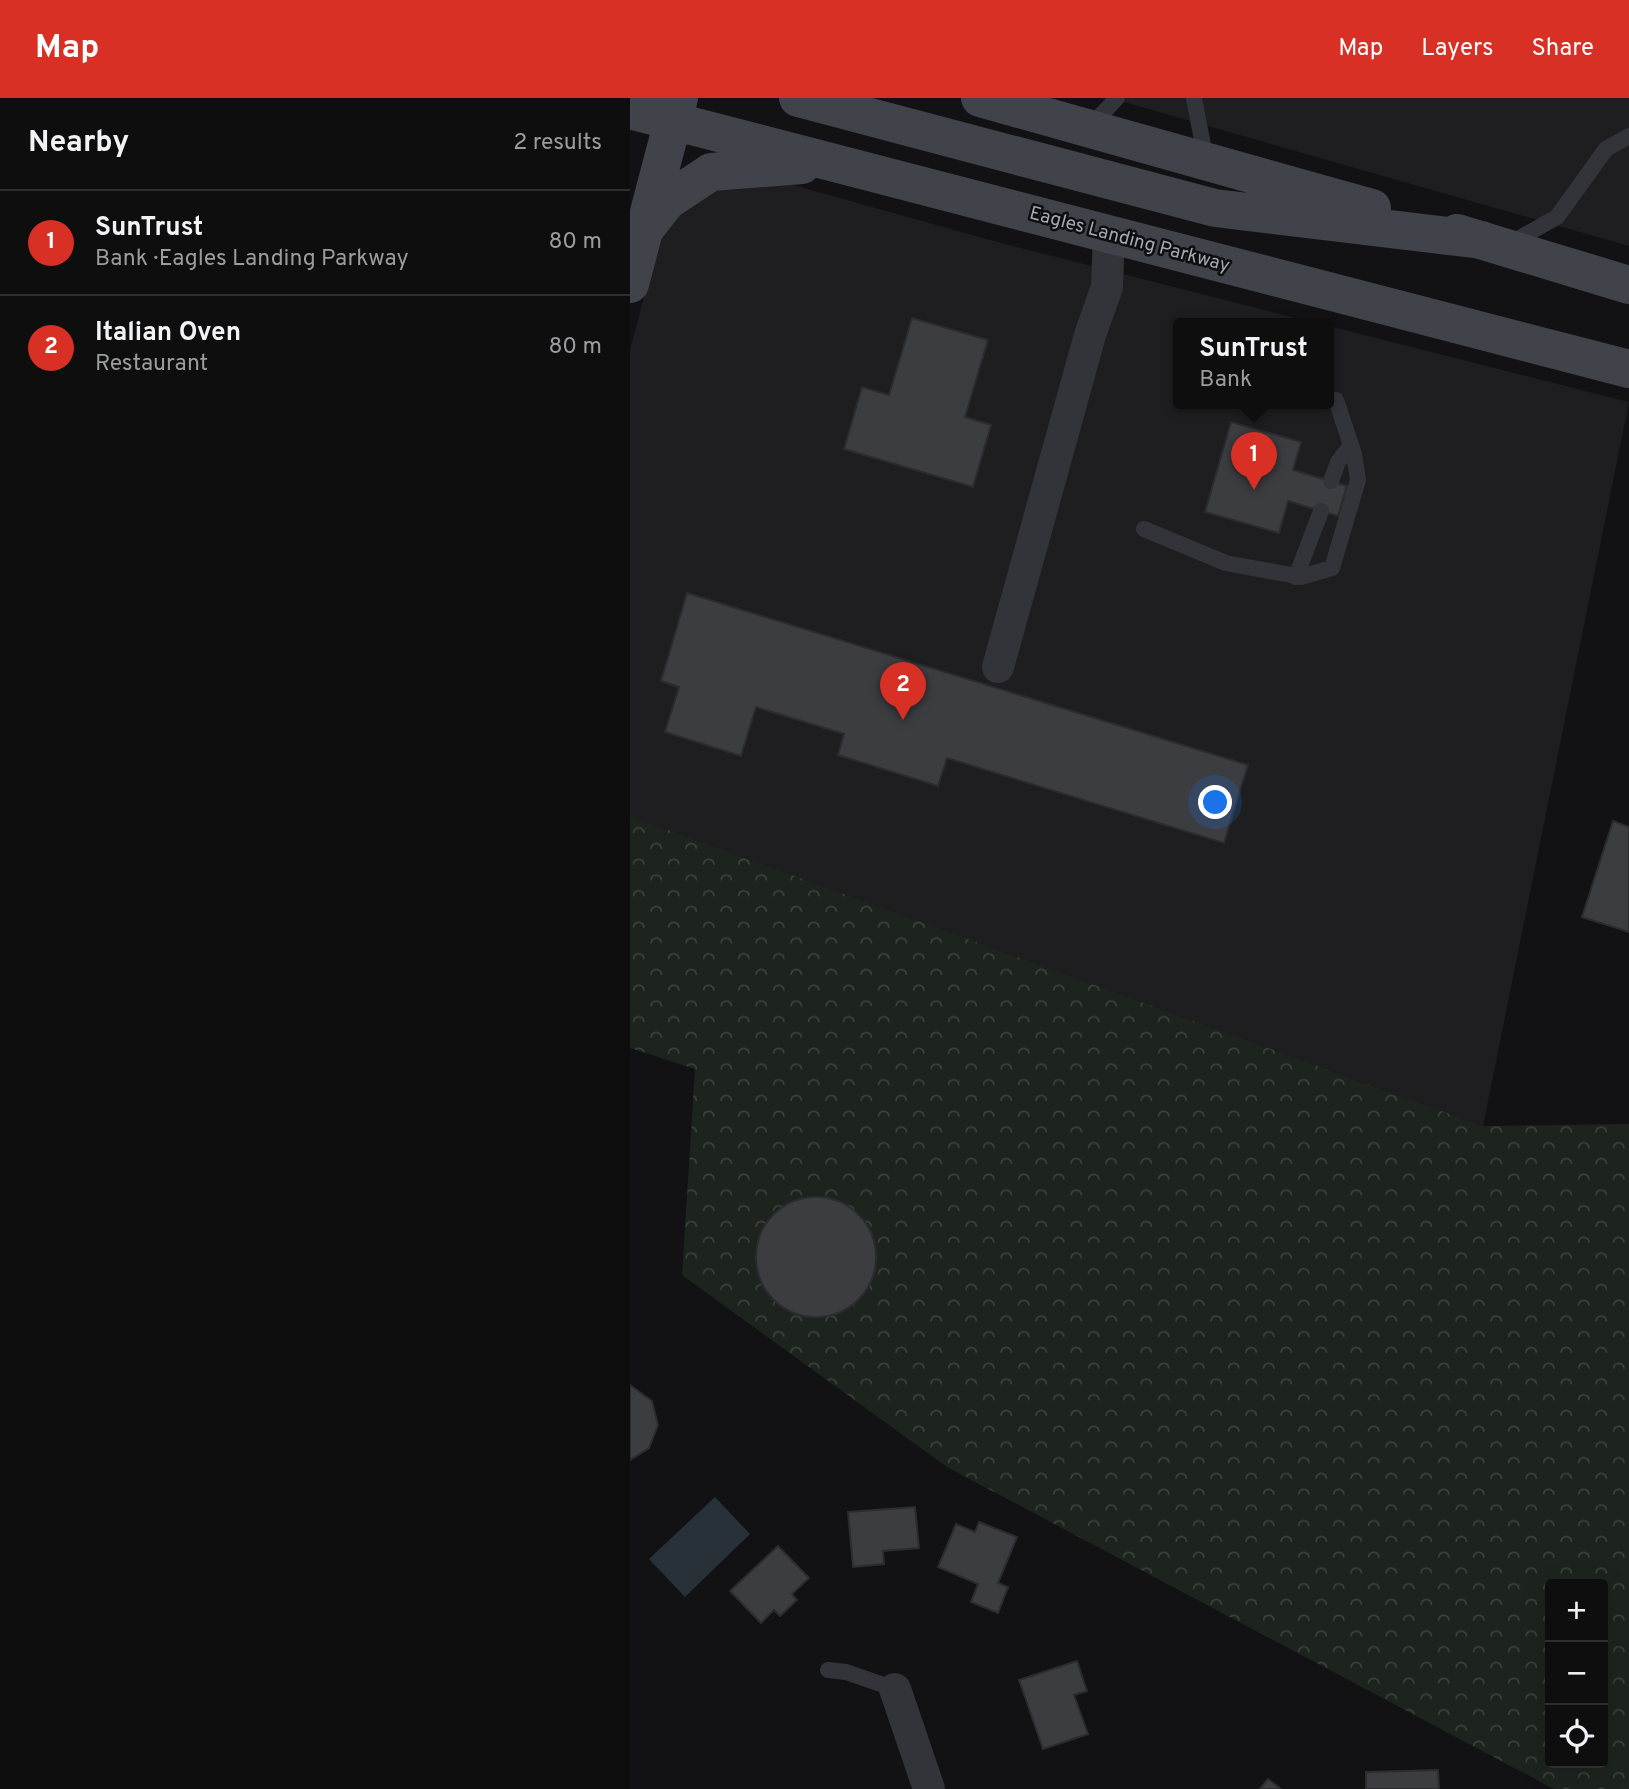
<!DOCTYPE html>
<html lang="en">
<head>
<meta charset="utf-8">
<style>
	:root { --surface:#0e0e0f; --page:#171718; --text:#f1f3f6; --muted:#9b9c9e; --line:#2e2e2f; --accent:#d93025 }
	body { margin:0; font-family:Overpass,sans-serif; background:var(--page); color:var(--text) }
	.controls { position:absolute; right:21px; bottom:21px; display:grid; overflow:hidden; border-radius:7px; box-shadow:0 7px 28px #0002 }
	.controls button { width:63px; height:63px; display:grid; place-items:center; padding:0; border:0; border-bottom:2px solid var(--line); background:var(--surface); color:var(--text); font:35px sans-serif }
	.you { position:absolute; left:586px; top:705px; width:24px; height:24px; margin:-18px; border:5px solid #fff; border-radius:50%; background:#1a73e8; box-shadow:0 0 0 10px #1a73e833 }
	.badge { display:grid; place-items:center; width:46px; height:46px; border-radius:50%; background:var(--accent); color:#fff; font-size:23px; font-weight:700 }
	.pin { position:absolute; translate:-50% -58px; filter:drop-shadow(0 2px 4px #0008) }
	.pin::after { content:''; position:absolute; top:37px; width:24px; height:21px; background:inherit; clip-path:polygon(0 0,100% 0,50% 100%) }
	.popup { position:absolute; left:543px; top:220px; width:161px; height:91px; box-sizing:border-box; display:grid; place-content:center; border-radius:7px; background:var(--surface); filter:drop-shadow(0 2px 5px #0005); font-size:23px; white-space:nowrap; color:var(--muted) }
	.popup b { font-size:26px; color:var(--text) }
	.popup::after { content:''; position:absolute; left:50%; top:100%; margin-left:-14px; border:14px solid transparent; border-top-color:var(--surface) }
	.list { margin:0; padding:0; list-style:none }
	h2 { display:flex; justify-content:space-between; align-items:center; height:91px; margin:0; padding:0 28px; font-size:30px }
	h2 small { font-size:23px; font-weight:400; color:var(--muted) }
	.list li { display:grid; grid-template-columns:46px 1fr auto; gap:21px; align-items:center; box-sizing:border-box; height:105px; padding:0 28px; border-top:2px solid var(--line) }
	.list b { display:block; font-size:26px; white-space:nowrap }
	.list p { margin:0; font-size:23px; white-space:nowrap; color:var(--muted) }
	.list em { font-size:23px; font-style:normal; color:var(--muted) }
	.icon { flex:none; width:38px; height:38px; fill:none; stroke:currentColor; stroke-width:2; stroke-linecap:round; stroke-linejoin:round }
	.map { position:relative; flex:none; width:999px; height:1691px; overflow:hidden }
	header { display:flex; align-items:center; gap:42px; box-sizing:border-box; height:98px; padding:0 35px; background:var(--accent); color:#fff }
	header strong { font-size:33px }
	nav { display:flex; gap:38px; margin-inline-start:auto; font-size:24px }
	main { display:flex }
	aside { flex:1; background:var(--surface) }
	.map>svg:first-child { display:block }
	.built { fill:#1e1e21 }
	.forest { fill:url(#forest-crowns); fill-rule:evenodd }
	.water { fill:#283138 }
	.building { fill:#3c3d41; stroke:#2c2c30; stroke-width:2 }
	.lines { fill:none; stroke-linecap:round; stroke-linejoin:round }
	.lane { stroke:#333439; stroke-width:16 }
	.street { stroke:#333439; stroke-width:32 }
	.secondary { stroke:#41434a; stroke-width:38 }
	.labels { text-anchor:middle; stroke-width:5; stroke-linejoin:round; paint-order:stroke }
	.street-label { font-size:19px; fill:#a3a9b5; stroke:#0e0e0f }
</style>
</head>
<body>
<header>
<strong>Map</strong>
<nav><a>Map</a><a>Layers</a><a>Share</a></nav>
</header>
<main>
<aside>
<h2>Nearby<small>2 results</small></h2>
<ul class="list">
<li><span class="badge">1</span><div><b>SunTrust</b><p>Bank · Eagles Landing Parkway</p></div><em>80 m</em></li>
<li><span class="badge">2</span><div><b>Italian Oven</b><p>Restaurant</p></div><em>80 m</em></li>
</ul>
</aside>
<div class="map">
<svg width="999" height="1691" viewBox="0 0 999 1691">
	<defs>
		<pattern id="forest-crowns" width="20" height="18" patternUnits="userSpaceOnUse" patternTransform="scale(1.75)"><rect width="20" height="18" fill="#1d241e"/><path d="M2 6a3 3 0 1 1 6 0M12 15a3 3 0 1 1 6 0" fill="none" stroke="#3b413c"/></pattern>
	</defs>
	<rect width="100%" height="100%" fill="#121214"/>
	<path class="built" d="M480,0h519v148z
		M106,71l254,71 329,84h-140v80h150v-78l300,76 -146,724 -853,-310v-466l35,-133z"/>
	<path class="forest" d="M0,718l853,310 146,-2v665h-75l-607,-322 -265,-192 13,-206 -65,-21zM920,1486h53v179h-53z"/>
	<path class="water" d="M85,1399l35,37 -65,63 -36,-38z"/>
	<path class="building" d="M282,220l76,22 -23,77 26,8 -18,62 -129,-38 18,-62 27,8z
		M601,324l70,20 -8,28 54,16 -9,30 -50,-15 -9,32 -74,-21z
		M57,495l561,172 -24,78 -277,-85 -9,28 -100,-31 6,-21 -88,-27 -15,49 -76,-24 14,-45 -18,-6z
		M983,723l16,6v105l-47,-15z
		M126 1159a60 60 0 1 1 120 0a60 60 0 1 1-120 0Z
		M0,1287l22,16 6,24 -9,23 -19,12z
		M285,1409l4,41 -36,3 1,13 -31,3 -5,-55z
		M349,1424l38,15 -19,46 10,4 -10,26 -27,-11 7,-18 -40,-17 18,-43 19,8z
		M148,1448l31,32 -17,16 5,6 -17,16 -6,-6 -13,13 -31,-32z
		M447,1563l10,30 -13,4 14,39 -45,15 -24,-69z
		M808,1672l1,19h-73v-17z
		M638,1681l13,10h-21z"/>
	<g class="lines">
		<path class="lane" d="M564,0l12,63
			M460,29l27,-29
			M879,146l48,-27 49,-68 23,-13
			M701,383l7,-19 13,-17
			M514,431l82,34 75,14 31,-9 26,-88 -4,-26 -18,-54
			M666,479l25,-66
			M198,1572l18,2 49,17"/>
		<path class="street" d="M368,569l92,-332 17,-48 2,-55
			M265,1591l34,100"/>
		<path class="secondary" d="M168,0l417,110 267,32
			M350,0l392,110
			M0,12l999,259
			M15,131l22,-28 44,-29 91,-7
			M827,135l172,52
			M0,186l49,-186"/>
	</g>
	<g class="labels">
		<g class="street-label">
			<text transform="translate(500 140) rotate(15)" y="7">Eagles Landing Parkway</text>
		</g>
	</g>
</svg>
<div class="controls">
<button>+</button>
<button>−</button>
<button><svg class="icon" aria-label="locate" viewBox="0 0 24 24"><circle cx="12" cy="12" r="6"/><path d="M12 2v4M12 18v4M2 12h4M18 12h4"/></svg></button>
</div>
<div class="you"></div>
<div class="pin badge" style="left:624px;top:392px">1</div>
<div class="popup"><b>SunTrust</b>Bank</div>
<div class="pin badge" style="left:273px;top:622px">2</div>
</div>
</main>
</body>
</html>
